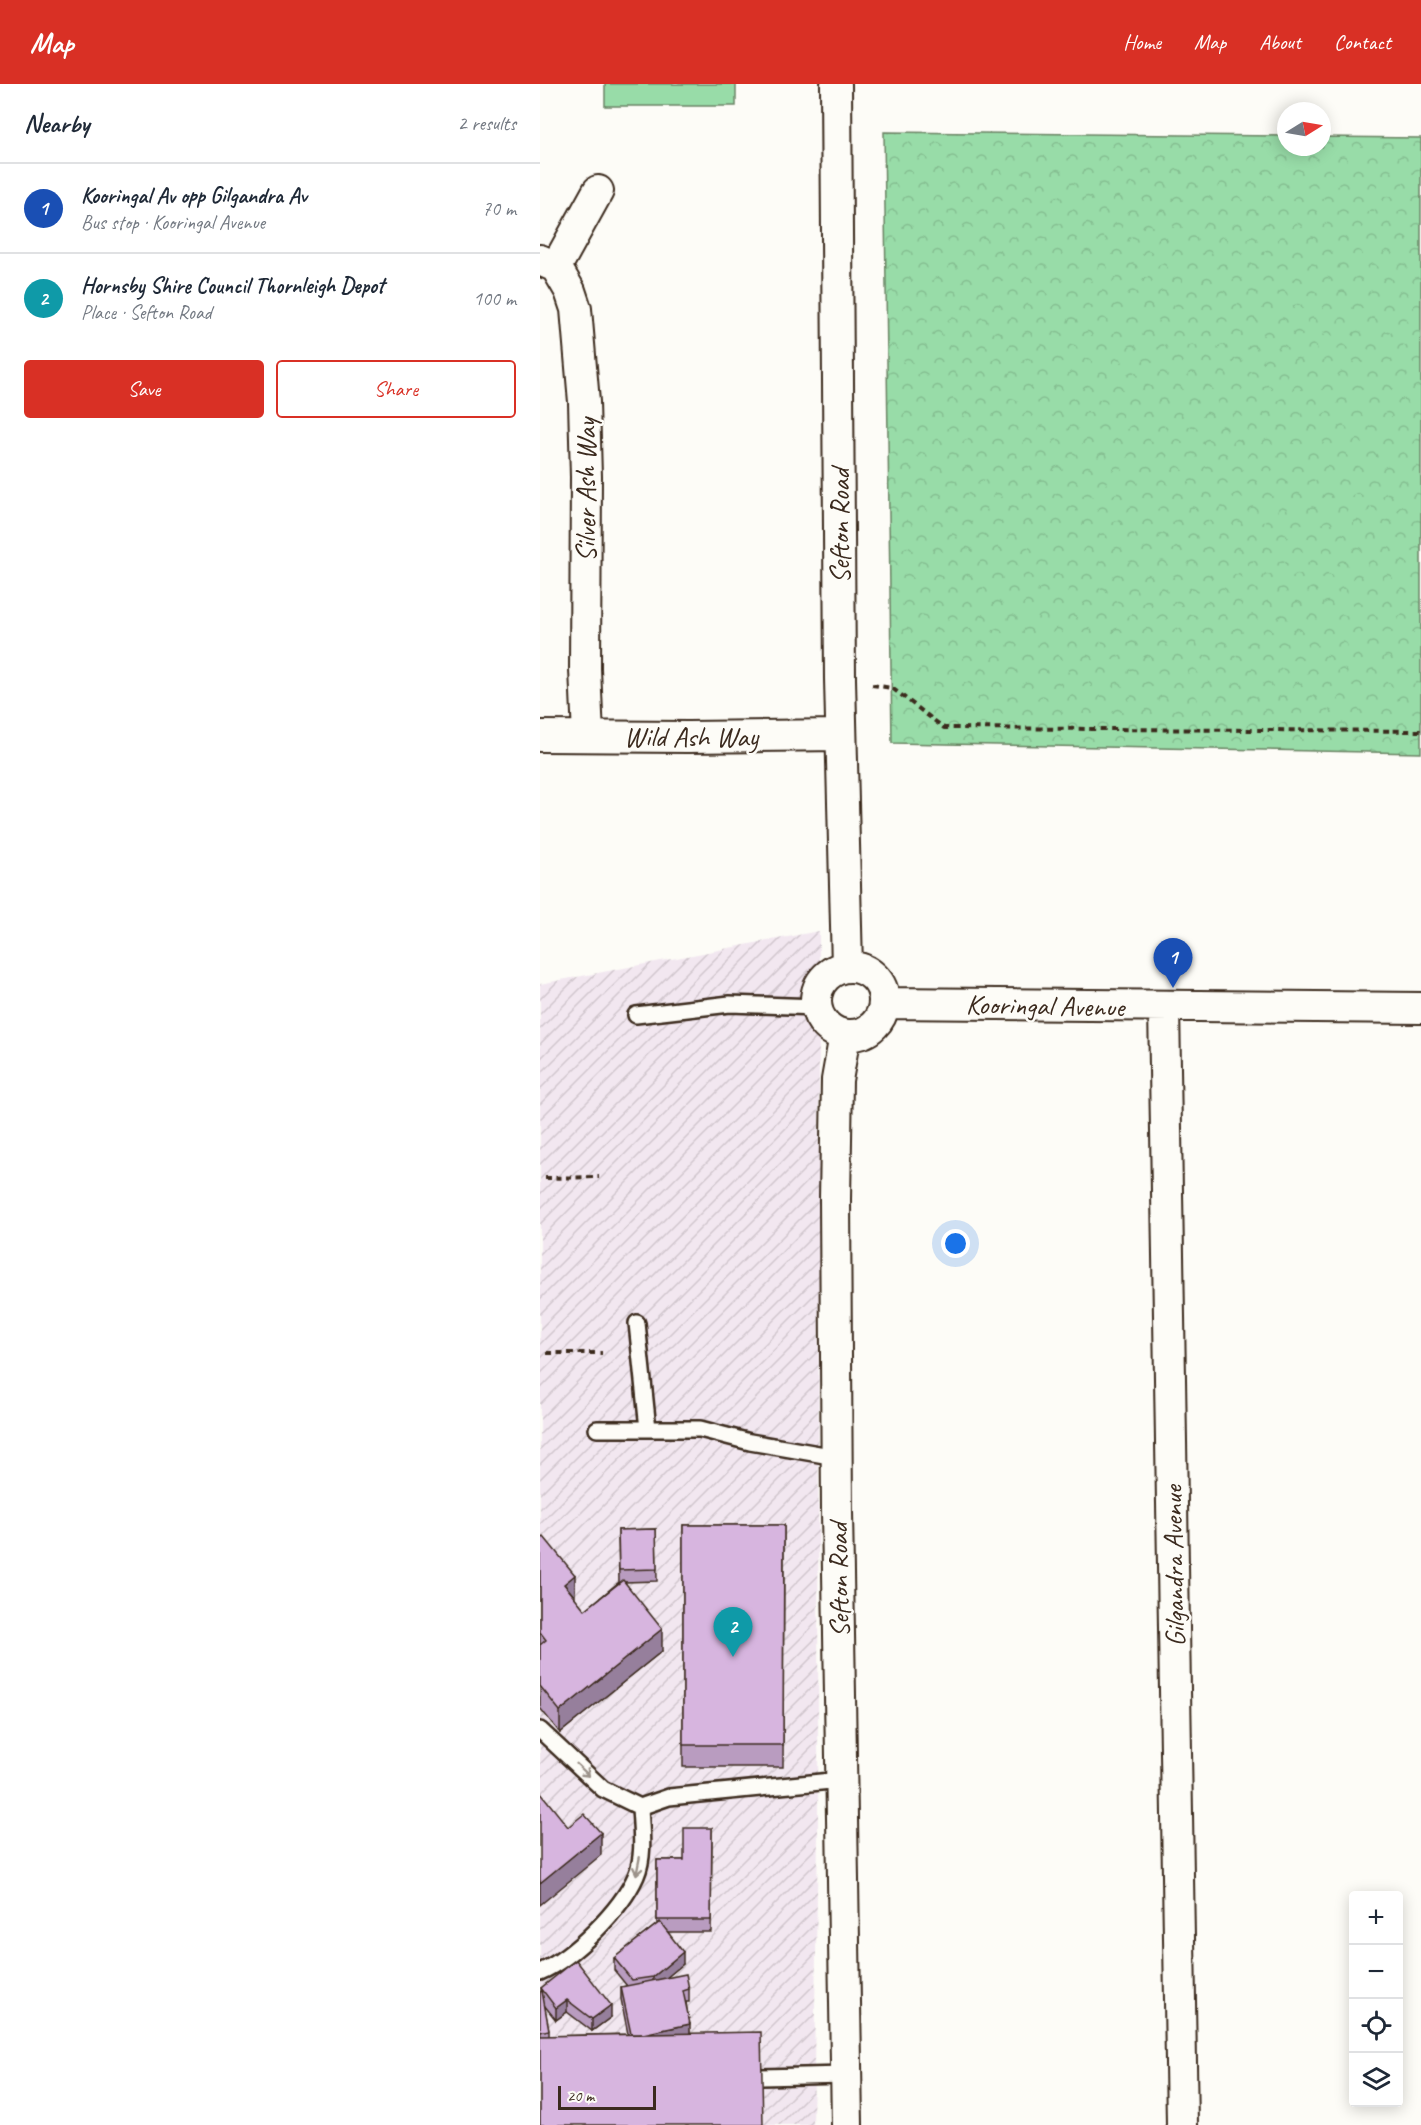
<!DOCTYPE html>
<html lang="en">
<head>
<meta charset="utf-8">
<style>
	:root { --surface:#fff; --page:#f2f2f3; --text:#1f2937; --muted:#747a83; --line:#e0e1e3; --accent:#d93025 }
	body { margin:0; font-family:Caveat,sans-serif; background:var(--page); color:var(--text) }
	.controls { position:absolute; right:18px; bottom:18px; display:grid; overflow:hidden; border-radius:6px; box-shadow:0 3px 15px #0003 }
	.controls button { width:54px; height:54px; display:grid; place-items:center; padding:0; border:0; border-bottom:2px solid var(--line); background:var(--surface); color:var(--text); font:30px sans-serif }
	.compass { position:absolute; left:737px; top:18px; width:54px; height:54px; border-radius:50%; background:var(--surface); box-shadow:0 3px 15px #0003; rotate:79deg }
	.scale { position:absolute; left:18px; bottom:15px; width:98px; box-sizing:border-box; padding-left:6px; border:3px solid #3b2a1e; border-top:0; font-size:16px; line-height:21px; white-space:nowrap; color:#3b2a1e; -webkit-text-stroke:4px #fdfcf7; paint-order:stroke }
	.you { position:absolute; left:416px; top:1160px; width:21px; height:21px; margin:-15px; border:4px solid #fff; border-radius:50%; background:#1a73e8; box-shadow:0 0 0 9px #1a73e833 }
	.badge { display:grid; place-items:center; width:39px; height:39px; border-radius:50%; background:var(--accent); color:#fff; font-size:20px; font-weight:700 }
	.pin { position:absolute; translate:-50% -50px; filter:drop-shadow(0 2px 3px #0008) }
	.pin::after { content:''; position:absolute; top:32px; width:21px; height:18px; background:inherit; clip-path:polygon(0 0,100% 0,50% 100%) }
	.list { margin:0; padding:0; list-style:none }
	h2 { display:flex; justify-content:space-between; align-items:center; height:78px; margin:0; padding:0 24px; font-size:26px }
	h2 small { font-size:20px; font-weight:400; color:var(--muted) }
	.list li { display:grid; grid-template-columns:39px 1fr auto; gap:18px; align-items:center; box-sizing:border-box; height:90px; padding:0 24px; border-top:2px solid var(--line) }
	.list b { display:block; font-size:22px; white-space:nowrap }
	.list p { margin:0; font-size:20px; white-space:nowrap; color:var(--muted) }
	.list em { font-size:20px; font-style:normal; color:var(--muted) }
	.actions { display:flex; gap:12px; padding:18px 24px }
	.actions a { flex:1; padding:14px 0; border:2px solid var(--accent); border-radius:6px; text-align:center; font-size:21px; color:var(--accent) }
	.actions .main { background:var(--accent); color:#fff }
	.icon { flex:none; width:33px; height:33px; fill:none; stroke:currentColor; stroke-width:2; stroke-linecap:round; stroke-linejoin:round }
	.map { position:relative; flex:none; width:881px; height:2041px; overflow:hidden }
	header { display:flex; align-items:center; gap:36px; box-sizing:border-box; height:84px; padding:0 30px; background:var(--accent); color:#fff }
	header strong { font-size:28px }
	nav { display:flex; gap:33px; margin-inline-start:auto; font-size:21px }
	main { display:flex }
	aside { flex:1; background:var(--surface) }
	.map>svg:first-child { display:block }
	.industrial { fill:url(#industrial-furrows) }
	.forest { fill:url(#forest-crowns); stroke:#6a8363; stroke-width:1.5 }
	.pitch { fill:#98dca8; stroke:#6a8363; stroke-width:1.5 }
	.lines { fill:none; stroke-linecap:round; stroke-linejoin:round }
	.service-casing { stroke:#3b2a1e; stroke-width:20 }
	.minor-casing { stroke:#3b2a1e; stroke-width:34 }
	.path { stroke:#3b2a1e; stroke-width:4; stroke-dasharray:6 4.5; stroke-linecap:butt }
	.service { stroke:#fdfcf7; stroke-width:15 }
	.minor { stroke:#fdfcf7; stroke-width:30 }
	.wall { fill:#b99cc0; stroke:#3b2a1e; stroke-width:1.5 }
	.shaded-wall { fill:#967f9c; stroke:#3b2a1e; stroke-width:1.5 }
	.building { fill:#d7b5df; stroke:#3b2a1e; stroke-width:1.5 }
	.oneway { stroke:#9c938a }
	.labels { text-anchor:middle; stroke-width:5; stroke-linejoin:round; paint-order:stroke }
	.street-label { font-size:28px; fill:#3b2a1e; stroke:#fdfcf7 }
</style>
</head>
<body>
<header>
<strong>Map</strong>
<nav><a>Home</a><a>Map</a><a>About</a><a>Contact</a></nav>
</header>
<main>
<aside>
<h2>Nearby<small>2 results</small></h2>
<ul class="list">
<li><span class="badge" style="background:#1a4fb4">1</span><div><b>Kooringal Av opp Gilgandra Av</b><p>Bus stop · Kooringal Avenue</p></div><em>70 m</em></li>
<li><span class="badge" style="background:#0f9aa8">2</span><div><b>Hornsby Shire Council Thornleigh Depot</b><p>Place · Sefton Road</p></div><em>100 m</em></li>
</ul>
<div class="actions"><a class="main">Save</a><a>Share</a></div>
</aside>
<div class="map">
<svg width="881" height="2041" viewBox="0 0 881 2041">
	<defs>
		<pattern id="industrial-furrows" width="10" height="10" patternUnits="userSpaceOnUse" patternTransform="scale(1.5)"><rect width="10" height="10" fill="#f2e7f0"/><path d="M-1 1l2-2M0 10L10 0M9 11l2-2" fill="none" stroke="#d0c6cd"/></pattern>
		<pattern id="forest-crowns" width="20" height="18" patternUnits="userSpaceOnUse" patternTransform="scale(1.5)"><rect width="20" height="18" fill="#98dca8"/><path d="M2 6a3 3 0 1 1 6 0M12 15a3 3 0 1 1 6 0" fill="none" stroke="#84bd90"/></pattern>
	</defs>
	<rect width="100%" height="100%" fill="#fdfcf7"/>
	<filter id="ink" filterUnits="userSpaceOnUse"><feTurbulence type="fractalNoise" baseFrequency=".0167" numOctaves="2"/><feDisplacementMap in="SourceGraphic" scale="12" xChannelSelector="R" yChannelSelector="G"/><feConvolveMatrix kernelMatrix="1 2 1 2 8 2 1 2 1" color-interpolation-filters="sRGB"/></filter>
	<g filter="url(#ink)">
		<path class="industrial" d="M279,847l-1,906 -5,288h-273v-1141z"/>
		<path class="forest" d="M344,48l402,4v11h36v-10l99,1v615l-529,-10z"/>
		<path class="pitch" d="M65,0h131v22h-131z"/>
		<g class="lines">
			<defs>
				<path id="service" d="M96,931l94,-11 87,3
					M97,1239l11,106
					M57,1345h103l50,13 86,15
					M0,1646l63,59 37,18 29,-10 172,-17
					M0,1888c34,-15 81,-62 96,-96 9,-20 5,-47 4,-69
					M221,1993l85,-2"/>
				<path id="minor" d="M296,0l4,595 7,288
					M0,176l16,7 14,24 6,18 8,93 2,75 -1,192 3,67
					M16,183l42,-76
					M0,652l148,1 153,-2
					M276 917a34 34 0 1 1 68 0a34 34 0 1 1-68 0Z
					M345,919l536,5
					M624,922l18,1119
					M305,951l-8,45 -2,119 2,312 10,614"/>
			</defs>
			<use href="#service" class="service-casing"/>
			<use href="#minor" class="minor-casing"/>
			<path class="path" d="M332,601l20,3 52,40 477,3
				M5,1094l54,-1
				M7,1269h55"/>
			<use href="#service" class="service"/>
			<use href="#minor" class="minor"/>
		</g>
		<path class="wall" d="M143,1441h101l-1,242h-100z
			M116,1445l1,52 -32,1 37,69 -102,82 -20,-25v-168l34,57 11,13 34,-28 -1,-52z
			M172,1744l-1,104h-43l15,32 -17,14 23,11v13h-3l4,31 -150,92 1,-137 70,29 -19,14 -25,-19 -11,8 -12,-15 5,25v6l79,-2 -7,-35v-12l6,-1 -13,-16v-12l43,-34v-64h27z"/>
		<path class="shaded-wall" d="M35,1491v22l-11,-13z
			M122,1545v22l-102,82v-22z
			M61,1749v22l-61,50v-22z
			M143,1868v12l-30,25v-12z
			M27,1916v12l-11,8v-12z
			M71,1921v12l-19,14v-12z
			M150,1940v13h-59z"/>
		<path class="building" d="M143,1441h101l-1,220h-100z
			M116,1445l1,40 -38,1 -1,-40z
			M4,1453l31,38 -11,9 21,26 38,-30 39,49 -102,82 -20,-25v-41l6,-5 -6,-8v-92z
			M0,1708l28,35 16,-13 17,19 -61,50z
			M144,1744h28l-1,92h-54v-60h27z
			M120,1838l23,30 -30,25 -21,3 -18,-22z
			M36,1876l35,45 -19,14 -25,-19 -11,8 -15,-20z
			M146,1890l3,15 -6,2 7,33 -47,10h-12l-10,-47z
			M2,1907l7,39 -9,2v-40z
			M221,1948l2,93h-223v-89z"/>
		<defs><path id="oneway-shaft" d="M-6 0H5M1.5-3L5.5 0L1.5 3" fill="none" stroke-width="1.6" stroke-linecap="round" stroke-linejoin="round" transform="scale(1.5)"/></defs>
		<g class="oneway">
			<use href="#oneway-shaft" transform="translate(43 1686) rotate(44)"/>
			<use href="#oneway-shaft" transform="translate(98 1782) rotate(101)"/>
		</g>
	</g>
	<g class="labels">
		<g class="street-label">
			<text transform="translate(45 406) rotate(-90)" y="10">Silver Ash Way</text>
			<text transform="translate(299 442) rotate(-90)" y="10">Sefton Road</text>
			<text x="151" y="662">Wild Ash Way</text>
			<text transform="translate(505 921) rotate(1)" y="10">Kooringal Avenue</text>
			<text transform="translate(633 1482) rotate(-91)" y="10">Gilgandra Avenue</text>
			<text transform="translate(298 1496) rotate(-91)" y="10">Sefton Road</text>
		</g>
	</g>
</svg>
<div class="controls">
<button>+</button>
<button>−</button>
<button><svg class="icon" aria-label="locate" viewBox="0 0 24 24"><circle cx="12" cy="12" r="6"/><path d="M12 2v4M12 18v4M2 12h4M18 12h4"/></svg></button>
<button><svg class="icon" aria-label="layers" viewBox="0 0 24 24"><path d="M12 4l9 5-9 5-9-5zM3 14l9 5 9-5"/></svg></button>
</div>
<svg class="compass" viewBox="-18 -18 36 36"><path d="M0-13l5 13h-10z" fill="#e53935"/><path d="M0 13l5-13h-10z" fill="#747a83"/></svg>
<div class="scale">20 m</div>
<div class="you"></div>
<div class="pin badge" style="left:633px;top:904px;background:#1a4fb4">1</div>
<div class="pin badge" style="left:193px;top:1573px;background:#0f9aa8">2</div>
</div>
</main>
</body>
</html>
